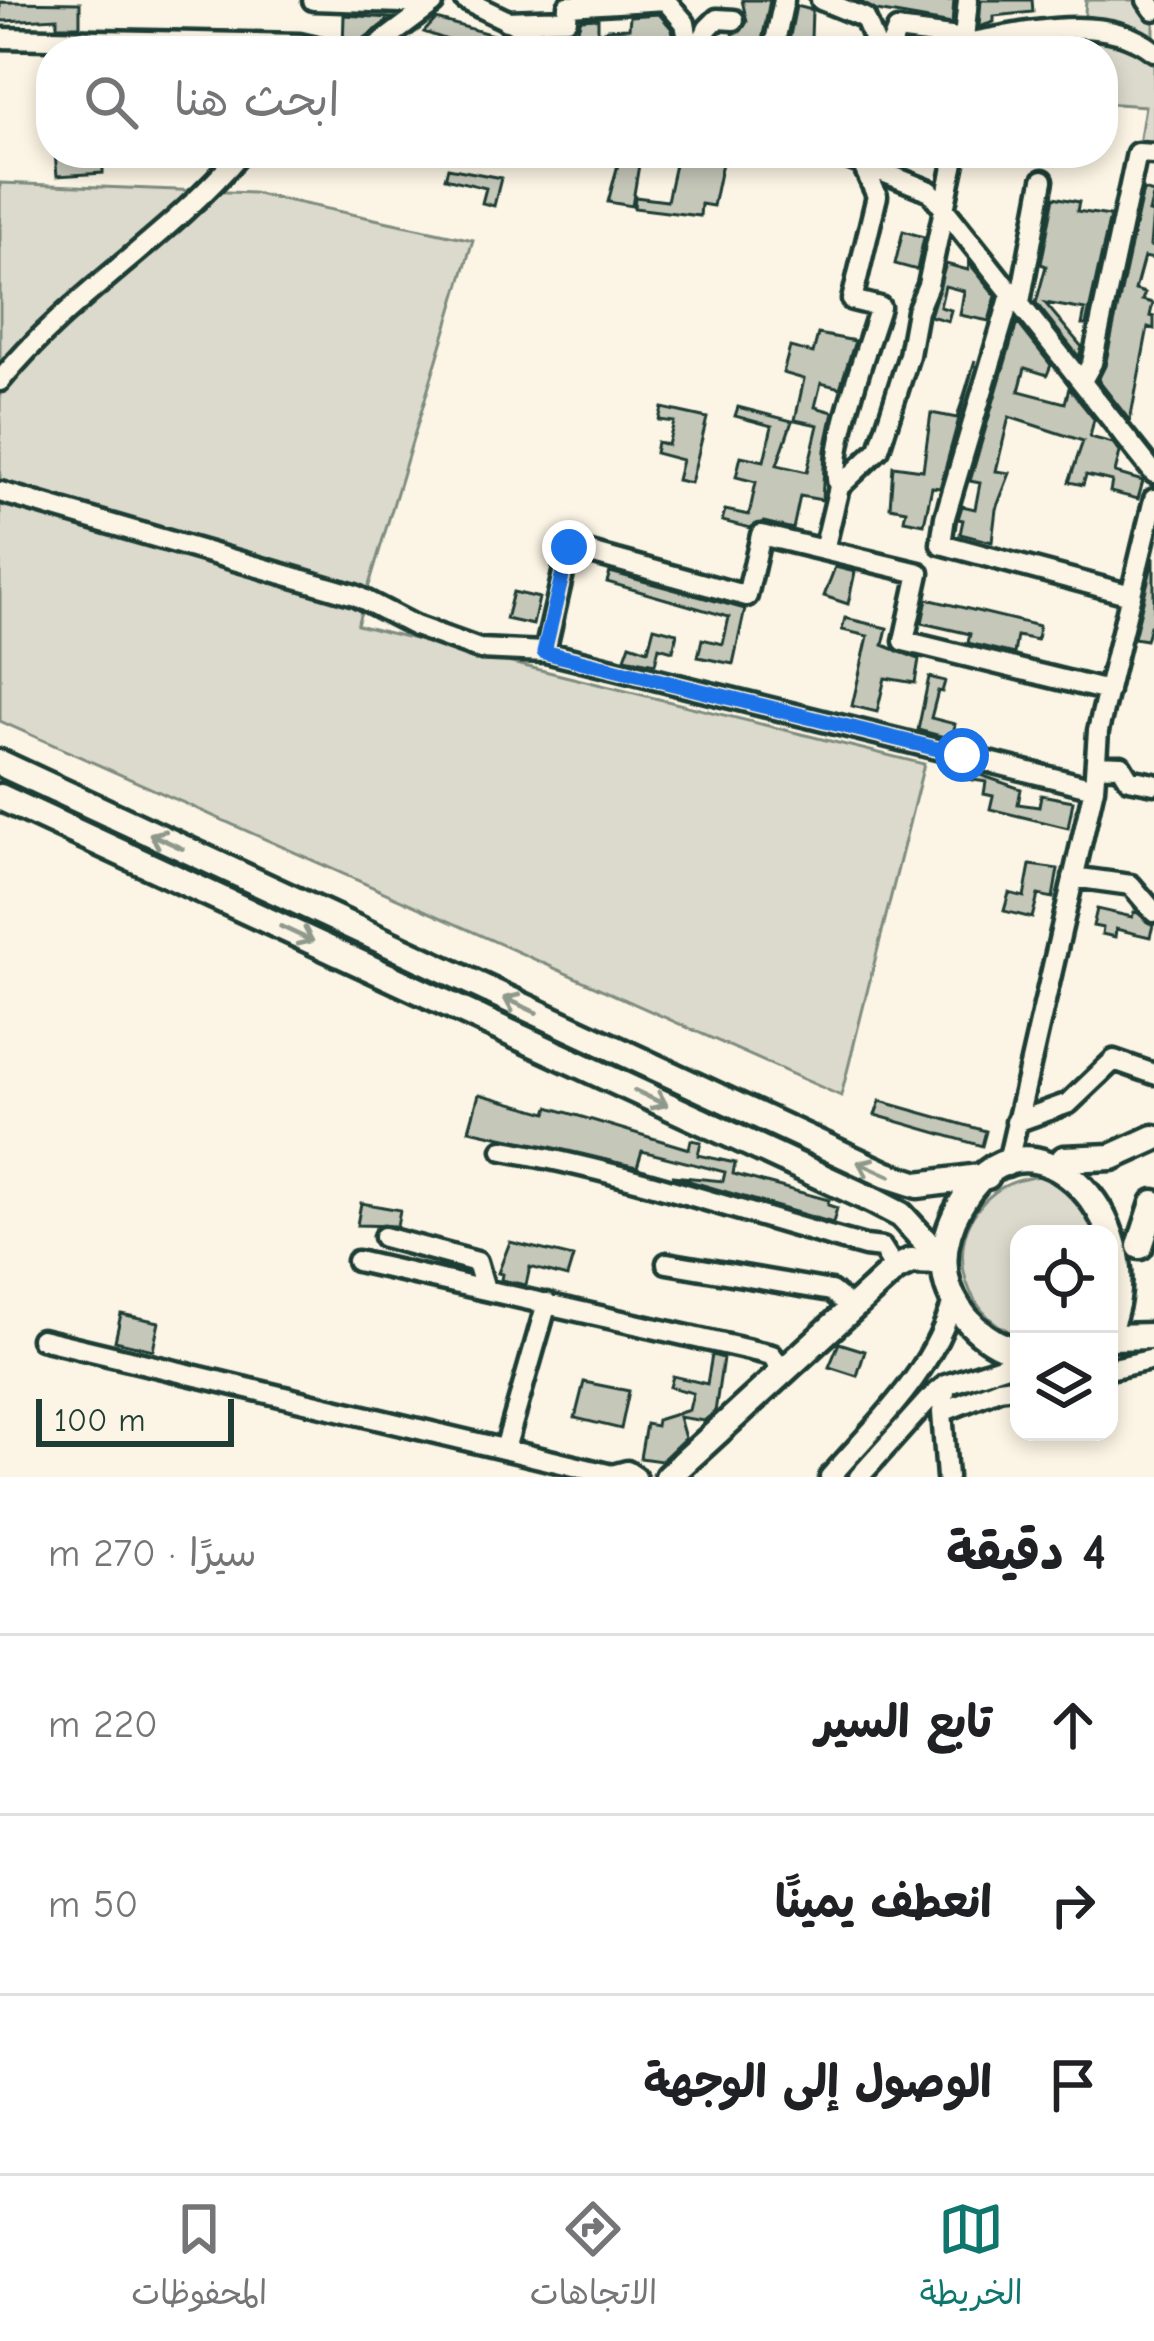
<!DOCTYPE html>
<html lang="ar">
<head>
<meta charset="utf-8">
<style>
	:root { --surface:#fff; --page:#f6f6f6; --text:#202124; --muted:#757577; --line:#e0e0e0; --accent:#0f766e }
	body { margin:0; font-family:"Comic Neue","Playpen Sans Arabic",sans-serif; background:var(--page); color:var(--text); direction:rtl }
	.controls { position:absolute; right:36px; bottom:36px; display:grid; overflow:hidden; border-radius:24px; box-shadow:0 6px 18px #0003 }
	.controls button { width:108px; height:108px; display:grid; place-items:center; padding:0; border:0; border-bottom:3px solid var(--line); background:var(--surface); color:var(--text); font:60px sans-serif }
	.scale { position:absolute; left:36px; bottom:30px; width:198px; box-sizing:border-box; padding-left:12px; border:6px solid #1f3d34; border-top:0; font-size:33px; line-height:42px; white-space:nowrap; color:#1f3d34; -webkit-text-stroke:9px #fcf5e5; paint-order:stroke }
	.stop { position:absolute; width:36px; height:36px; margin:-27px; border:9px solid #1a73e8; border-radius:50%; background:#fff }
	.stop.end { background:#1a73e8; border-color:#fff; box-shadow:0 3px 12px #0008 }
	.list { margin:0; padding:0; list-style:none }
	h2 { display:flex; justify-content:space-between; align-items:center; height:156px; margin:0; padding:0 48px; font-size:51px }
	h2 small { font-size:39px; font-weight:400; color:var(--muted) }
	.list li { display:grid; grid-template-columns:78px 1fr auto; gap:36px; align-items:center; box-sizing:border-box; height:180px; padding:0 48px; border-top:3px solid var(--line) }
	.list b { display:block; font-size:45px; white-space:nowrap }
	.list em { font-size:39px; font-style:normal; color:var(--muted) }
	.icon { flex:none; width:66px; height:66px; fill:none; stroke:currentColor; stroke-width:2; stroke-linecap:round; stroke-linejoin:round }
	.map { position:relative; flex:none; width:1154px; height:1477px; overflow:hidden; direction:ltr }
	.search { position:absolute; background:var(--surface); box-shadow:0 6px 18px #0003; left:36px; right:36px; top:36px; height:132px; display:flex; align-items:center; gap:30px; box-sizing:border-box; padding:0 42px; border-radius:48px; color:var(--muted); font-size:45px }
	.sheet { height:696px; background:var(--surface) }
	nav { display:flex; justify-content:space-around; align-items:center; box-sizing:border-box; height:168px; border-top:3px solid var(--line); background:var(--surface); font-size:33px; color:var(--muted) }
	nav a { display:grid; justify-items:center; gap:6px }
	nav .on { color:var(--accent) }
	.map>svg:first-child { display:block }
	.green { fill:#dcdacc; stroke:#7e8c80; stroke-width:3 }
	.building { fill:#c5c7b9; stroke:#1f3d34; stroke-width:3 }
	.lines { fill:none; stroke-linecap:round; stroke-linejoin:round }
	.minor-casing { stroke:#1f3d34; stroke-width:27 }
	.major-casing { stroke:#1f3d34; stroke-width:33 }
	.minor { stroke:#fcf5e5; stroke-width:18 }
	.major { stroke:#fcf5e5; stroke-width:24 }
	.oneway { stroke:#8e998c }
	.route { stroke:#1a73e8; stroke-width:15 }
</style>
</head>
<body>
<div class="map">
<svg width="1154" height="1477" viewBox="0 0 1154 1477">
	<rect width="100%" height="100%" fill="#fcf5e5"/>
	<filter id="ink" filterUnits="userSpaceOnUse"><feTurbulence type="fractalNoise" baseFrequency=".00833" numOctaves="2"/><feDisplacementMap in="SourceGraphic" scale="24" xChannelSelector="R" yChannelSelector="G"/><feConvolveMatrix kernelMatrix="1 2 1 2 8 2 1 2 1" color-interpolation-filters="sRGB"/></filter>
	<g filter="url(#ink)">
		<path class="green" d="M1086,0h68v160l-17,-3 8,-51 -42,-3v-52h-21z
			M0,183l253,10 220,47 -116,385 567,139 -83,332 -841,-375z
			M1039,1176c44,4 73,28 86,71l-16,-13h-90v101c-61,-19 -78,-104 -24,-143 13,-10 28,-13 44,-16z"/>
		<path class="building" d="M742,0h28l-10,51h-23l-4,-18 8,-2 6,-9z
			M857,0h97l-2,24 -75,-13z
			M981,0h51l1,12 -39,4v6l-15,5z
			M0,2l80,1v23h-23v-8l-53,3 -4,-2z
			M796,6l16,4 -1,29h-8l-1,12h-15z
			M659,14l13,15 4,22h-74l-19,-3 -8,-10 6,-19 17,-1v17l9,-6 22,-1 1,-12z
			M344,15l47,3 -29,22 -5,9h-14z
			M436,19l82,23 -2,9h-55l1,-6 -38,-13z
			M55,153l48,1v19l-46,3z
			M621,153h20l-9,53 -24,-4z
			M677,155l45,8 -9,43 -12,-2 -1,12 -66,-8 1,-11 32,4z
			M448,168l53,10 -7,28 -12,-3 4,-15 -41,-10z
			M1143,190l11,3 -5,19 4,1 -3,33 4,1v12l-10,-2 -9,33 10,3 -3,7 11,3 -3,13 4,1v12l-6,-2 -18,94 -32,-41 7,-14z
			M1054,197l25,5 -2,9 33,5 -24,109h-4l3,-15 -40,-7 37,44 -3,10 -43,-54 10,-37 -5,-2z
			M903,231l21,6 -7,33 -22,-6z
			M969,263l27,33 -7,25 -29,-6 4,-24 -19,-5 -5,21 11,3 -3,11 -18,-5 16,-52 22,6z
			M1017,322l34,43 -4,10 -22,-7 -6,23 46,12 4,-15 25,31 -4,18 23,6 7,9 -5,21 28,8 -5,18 -28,-7 2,-11 -26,-6 -3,10 -14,-3 14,-41 -74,-24 -13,54 14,2 -14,36 -4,33 -32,-8 3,-14 -5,-1 4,-13 13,3 5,-26 -10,-2z
			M818,334l37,7 -15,47 -19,-5 -6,24 18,5 -8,38 -3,50 -22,-4 -7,33 -29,-7 -14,6 -28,-7 3,-11 24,5 7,-33 -20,-5 5,-21 23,5 8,-35 -37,-10 3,-9 54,14 -15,44 30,7 11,-47 -23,-5 9,-41 -21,-6 7,-26 23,6z
			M975,360l-35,128 -8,-1 -8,37 -20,-4 2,-10 -16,-3 3,-41 30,4 8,-57 26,5z
			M662,408l45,10 -16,65 -14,-3 5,-20 -27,-7 2,-11 11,3 6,-23 -15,-2z
			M1154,557v70l-4,-1 -4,14 -12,-2z
			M835,567l20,5 -7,32 -24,-8z
			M610,572l135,37 -12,55 -35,-7 4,-18 21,5 6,-27 -122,-35z
			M513,592l26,6 -6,27 -27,-6z
			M927,599l112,27 -2,14 -20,-4 -3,18 -46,-11 2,-9 -48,-11z
			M845,618l42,10 -4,17 36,14 -4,24 -30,-5 -8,34 -25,-6 16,-70 -26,-6z
			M654,627l23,6 -4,18 -14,-4 -4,17 -30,-6 5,-14 18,6z
			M929,677l16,4 -3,11 -4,-1 -7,27 24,6 -3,15 -34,-9z
			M969,771l52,18 -3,15 21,3 2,-12 32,6 -5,27 -78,-19 3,-13 -9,-2 2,-12 -19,-3z
			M1030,865l28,4 -5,29 -15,-3 -6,23 -28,-7 5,-18 15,4z
			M1097,909l35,8 2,-5 4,1 15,12 -3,12 -34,-8 -1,8 -13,-3 1,-6 -10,-2z
			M479,1094l68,19 2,-6 140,42 2,-9 10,2 -3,13 37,8 -2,11 96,26 -1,5 9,3 -4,15 -161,-47 51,5 2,-9 -83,-21 -5,16 -168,-37z
			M880,1101l106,30 -4,15 -107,-31z
			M361,1203l39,7 -3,16 -40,-1z
			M510,1242l63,15 -6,20 -37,-10 -4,18 -25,-5 1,-6 -4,-1z
			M121,1314l38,8 -6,28 -38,-9z
			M839,1343l26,8 -8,25 -28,-9z
			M712,1355l11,3 -8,54 -11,9 -25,-4 6,21 -24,23 -21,-3 6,-34 10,2 1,-6 32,-10 4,-17 -23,-6 3,-11 34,8z
			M584,1382l45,9 -8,38 -46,-11z"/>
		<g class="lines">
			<defs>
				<path id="minor" d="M313,0l120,4
					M465,0l105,51
					M821,0l44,18 13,33
					M1147,0l7,10
					M506,21l61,-2 1,-13 97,-6 20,23 5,28
					M0,38l299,6 31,7
					M963,48l5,-48
					M370,51l63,-47
					M697,51l11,-23 9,-9 17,1
					M773,51l11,-51
					M889,51l8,-21 61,8 9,5c57,-10 138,-32 187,8
					M835,153l95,38 224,282
					M1012,291l-67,226 -4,27 190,51
					M1020,302l23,-122
					M0,381c70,-86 169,-143 241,-228
					M1082,381l10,-18 45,-210 17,1
					M839,487c-13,-29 30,-144 41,-180l-28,-7 25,-104 -15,-33
					M0,492l355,103 60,31 64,23 66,3 549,136
					M824,550l15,-63 40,-38 30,-94 8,-44 11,-26 28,-132
					M545,652l24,-105 178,49 14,-61 158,38 -15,68 204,50
					M1096,765l25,1 8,13 25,5
					M1073,877l58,8 23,27
					M1016,1122l53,-19 45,-43 40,14
					M503,1150c123,21 242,64 362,96l17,2 13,21
					M1007,1166l87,-378 4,-57 56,-232
					M384,1237l93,25 8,27
					M357,1261l415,94 10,18
					M667,1263l164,28 21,17
					M41,1339l571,136 15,-4 9,6
					M1109,1369l45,-10
					M946,1385l-4,27 5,65
					M942,1412l57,-23 20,-3
					M505,1449l42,-146
					M830,1477c49,-56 103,-105 124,-179
					M859,1477l69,-77 18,-15 73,-24"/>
				<path id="major" d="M0,763l887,412 31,10 69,-9
					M0,797l874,404 27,14 43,47
					M1064,1159l48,-2 42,-19
					M1140,1246l14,-43
					M1109,1337l45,-1
					M1019,1351c-32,-6 -61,-34 -71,-65 -8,-28 -2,-55 12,-80 64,-118 194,12 149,121
					M668,1477l227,-208 16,-8 33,1"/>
			</defs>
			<use href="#minor" class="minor-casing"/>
			<use href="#major" class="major-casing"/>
			<use href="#minor" class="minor"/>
			<use href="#major" class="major"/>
		</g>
		<defs><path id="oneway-shaft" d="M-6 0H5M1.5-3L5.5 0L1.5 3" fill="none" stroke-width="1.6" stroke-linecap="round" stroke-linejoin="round" transform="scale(3)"/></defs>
		<g class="oneway">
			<use href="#oneway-shaft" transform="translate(166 841) rotate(-155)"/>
			<use href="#oneway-shaft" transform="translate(297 934) rotate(25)"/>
			<use href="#oneway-shaft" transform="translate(520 1005) rotate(-155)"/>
			<use href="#oneway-shaft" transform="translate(651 1098) rotate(25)"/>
			<use href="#oneway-shaft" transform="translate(874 1169) rotate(-156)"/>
		</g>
	</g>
	<g class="lines" filter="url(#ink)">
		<path class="route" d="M569,547l-25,105 418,103"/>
	</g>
</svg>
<div class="controls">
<button><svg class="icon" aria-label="locate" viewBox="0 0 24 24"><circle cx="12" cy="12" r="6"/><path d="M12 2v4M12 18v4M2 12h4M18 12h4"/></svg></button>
<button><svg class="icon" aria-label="layers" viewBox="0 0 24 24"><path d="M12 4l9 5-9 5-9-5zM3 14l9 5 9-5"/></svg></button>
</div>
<div class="scale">100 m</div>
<div class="stop" style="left:962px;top:755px"></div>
<div class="stop end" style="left:569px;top:547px"></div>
<div class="search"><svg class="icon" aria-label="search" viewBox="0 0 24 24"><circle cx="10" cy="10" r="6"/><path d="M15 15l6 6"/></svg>ابحث هنا</div>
</div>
<section class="sheet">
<h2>4 دقيقة<small>سيرًا · 270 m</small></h2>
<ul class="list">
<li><svg class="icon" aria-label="ahead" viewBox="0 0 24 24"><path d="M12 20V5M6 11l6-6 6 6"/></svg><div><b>تابع السير</b></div><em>220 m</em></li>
<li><svg class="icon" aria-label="right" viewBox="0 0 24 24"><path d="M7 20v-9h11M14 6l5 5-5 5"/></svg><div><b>انعطف يمينًا</b></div><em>50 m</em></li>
<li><svg class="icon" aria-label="arrive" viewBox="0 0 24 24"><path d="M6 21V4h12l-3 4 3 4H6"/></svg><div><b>الوصول إلى الوجهة</b></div></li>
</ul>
</section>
<nav>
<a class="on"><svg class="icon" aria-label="map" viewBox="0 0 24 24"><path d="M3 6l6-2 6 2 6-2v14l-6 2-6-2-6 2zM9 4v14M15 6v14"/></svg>الخريطة</a>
<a><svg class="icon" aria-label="directions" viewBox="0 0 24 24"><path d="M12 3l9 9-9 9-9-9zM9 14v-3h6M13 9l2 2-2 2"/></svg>الاتجاهات</a>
<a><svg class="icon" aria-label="saved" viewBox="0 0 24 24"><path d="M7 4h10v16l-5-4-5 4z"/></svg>المحفوظات</a>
</nav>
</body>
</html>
